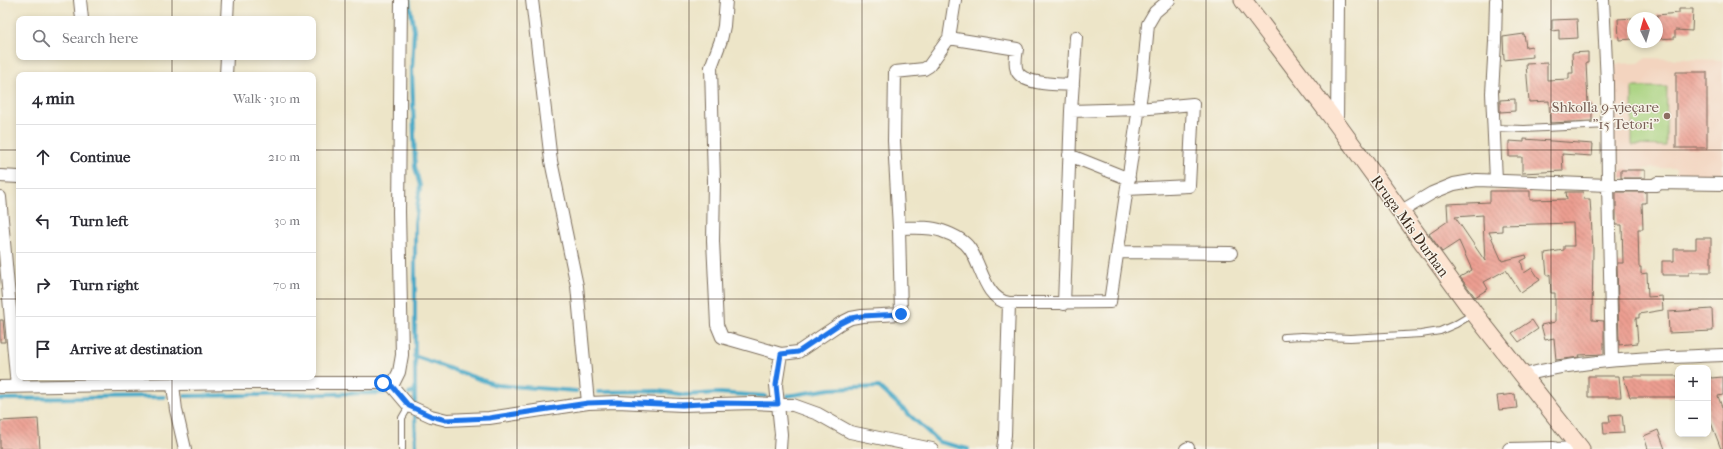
<!DOCTYPE html>
<html lang="en">
<head>
<meta charset="utf-8">
<style>
	:root { --surface:#fff; --page:#f7f7f7; --text:#2b2b33; --muted:#7c7c81; --line:#e1e1e2 }
	body { margin:0; font-family:"IM FELL French Canon",serif; background:var(--page); color:var(--text) }
	.controls { position:absolute; right:12px; bottom:12px; display:grid; overflow:hidden; border-radius:8px; box-shadow:0 2px 6px #0003 }
	.controls button { width:36px; height:36px; display:grid; place-items:center; padding:0; border:0; border-bottom:1px solid var(--line); background:var(--surface); color:var(--text); font:20px sans-serif }
	.compass { position:absolute; left:1627px; top:12px; width:36px; height:36px; border-radius:50%; background:var(--surface); box-shadow:0 2px 6px #0003; rotate:355deg }
	.stop { position:absolute; width:12px; height:12px; margin:-9px; border:3px solid #1a73e8; border-radius:50%; background:#fff }
	.stop.end { background:#1a73e8; border-color:#fff; box-shadow:0 1px 4px #0008 }
	.list { margin:0; padding:0; list-style:none }
	h2 { display:flex; justify-content:space-between; align-items:center; height:52px; margin:0; padding:0 16px; font-size:17px }
	h2 small { font-size:13px; font-weight:400; color:var(--muted) }
	.list li { display:grid; grid-template-columns:26px 1fr auto; gap:12px; align-items:center; box-sizing:border-box; height:64px; padding:0 16px; border-top:1px solid var(--line) }
	.list b { display:block; font-size:15px; white-space:nowrap }
	.list em { font-size:13px; font-style:normal; color:var(--muted) }
	.icon { flex:none; width:22px; height:22px; fill:none; stroke:currentColor; stroke-width:2; stroke-linecap:round; stroke-linejoin:round }
	.map { position:relative; flex:none; width:1723px; height:449px; overflow:hidden }
	.search { position:absolute; background:var(--surface); box-shadow:0 2px 6px #0003; left:16px; top:16px; width:300px; height:44px; display:flex; align-items:center; gap:10px; box-sizing:border-box; padding:0 14px; border-radius:8px; color:var(--muted); font-size:15px }
	.panel { position:absolute; background:var(--surface); box-shadow:0 2px 6px #0003; left:16px; top:72px; width:300px; height:308px; border-radius:8px }
	.map>svg:first-child { display:block }
	.built { fill:#f3d4bf }
	.green { fill:#a7d27e; stroke:#717e4e }
	.lines { fill:none; stroke-linecap:round; stroke-linejoin:round }
	.stream { stroke:#47a9c7; stroke-width:4 }
	.building { fill:url(#building-back-hatch); fill-rule:evenodd }
	.lane-casing { stroke:#796b5a; stroke-width:8 }
	.street-casing { stroke:#796b5a; stroke-width:14 }
	.secondary-casing { stroke:#796b5a; stroke-width:19 }
	.lane { stroke:#fff; stroke-width:6 }
	.street { stroke:#fff; stroke-width:12 }
	.secondary { stroke:#fde4d1; stroke-width:17 }
	.route { stroke:#1a73e8; stroke-width:5 }
	.grid { fill:none; stroke:#3b2a1e; stroke-width:1; stroke-opacity:0.55 }
	.education-dot { fill:#8d6e63; stroke:#f7f3e8; stroke-width:1.5 }
	.labels { text-anchor:middle; stroke-width:3; stroke-linejoin:round; paint-order:stroke }
	.education-label { font-size:15px; fill:#785e54; stroke:#f7f3e8; text-anchor:end }
	.street-label { font-size:15px; fill:#3b2a1e; stroke:#f7f3e8 }
</style>
</head>
<body>
<div class="map">
<svg width="1723" height="449" viewBox="0 0 1723 449">
	<defs>
		<pattern id="building-back-hatch" width="6" height="6" patternUnits="userSpaceOnUse"><rect width="6" height="6" fill="#ec9e91"/><path d="M-1 5l2 2M0 0l6 6M5-1l2 2" fill="none" stroke="#c08176"/></pattern>
	</defs>
	<rect width="100%" height="100%" fill="#f7f3e8"/>
	<filter id="ink" filterUnits="userSpaceOnUse"><feTurbulence type="fractalNoise" baseFrequency=".025" numOctaves="2"/><feDisplacementMap in="SourceGraphic" scale="8" xChannelSelector="R" yChannelSelector="G"/><feConvolveMatrix kernelMatrix="1 2 1 2 8 2 1 2 1" color-interpolation-filters="sRGB"/></filter>
	<filter id="wash" filterUnits="userSpaceOnUse"><feTurbulence type="fractalNoise" baseFrequency=".012" numOctaves="4" result="noise"/><feDisplacementMap in="SourceGraphic" scale="16" xChannelSelector="R" yChannelSelector="G"/><feGaussianBlur stdDeviation="0.9" result="paint"/><feColorMatrix in="noise" values="0 0 0 0 0 0 0 0 0 0 0 0 0 0 0 0 0 1.4 0 .05"/><feComposite in="paint" operator="in"/></filter>
	<g filter="url(#wash)">
		<rect width="100%" height="100%" fill="#ede5c8"/>
		<path class="built" d="M1646,58l77,2v122h-46l-1,-14 -64,1v-105l27,-1z"/>
		<path class="green" d="M1632,87h35l-1,59 -34,-1z"/>
		<g class="lines">
			<path class="stream" d="M409,0l5,30 -2,39 3,98 5,19 -5,37v179
				M414,356l82,29 80,6
				M598,392l60,-1 28,4 32,-2 47,3
				M409,394l6,-4
				M185,396l200,-3
				M787,396l43,-7 49,-2 60,55 29,7
				M0,399l164,-2
				M415,413l1,36"/>
		</g>
		<g id="blocks">
			<path class="building" d="M1679,9h14l-1,22 -17,-1v8l-18,1v-24l22,-2z
				M1633,18v21l-14,1 -1,-21z
				M1577,19l1,19 -19,1v-9l-7,1v-11z
				M1524,34l2,13 6,-1 1,11 -29,3 -1,-23z
				M1588,52v11h-2l2,41h4v17l-42,2 -1,-22 -20,1 -3,-38 21,-1v17l22,-1v-6h4l-1,-20z
				M1676,72h31v76h-31z
				M1515,99v12l-15,1v-12z
				M1524,139l69,5 -1,12 -30,-2 1,17 -41,2v-16h-13v-16l15,1z
				M1621,170h24v8h-24z
				M1490,191h40v9l37,-1 -1,-7h17l1,7h6l3,50 -1,71 12,1v33l-25,1 1,2 -24,3 -2,-22 -9,2 -4,-15 14,-3v-29h-4l-1,-19 -3,2 -2,-23 19,-3v-4h10l-1,-23 -71,2v6l-13,1 13,29 24,-6 1,3 -6,3 3,12 8,-5 8,12 -19,13 -15,-23 -22,12 4,7 -13,8 -15,-20 12,-7 -13,-29 -17,11 -13,-18 19,-13 -1,-17 43,-2zM1483,215v6l2,40 -30,-44z
				M1616,192h30v11h-4l1,26h-5l1,38h2v7l6,-1 1,24 14,-1 1,14 -24,4v4h-3l2,25 -19,2 -2,-82h6l-1,-38h-6z
				M1696,238h15v34h-22v3h-27v-14h12v-12h22z
				M1712,309l1,22 -44,2 -1,-21z
				M0,320h3l2,22h-5z
				M1532,320l6,9 -19,13 -7,-9z
				M1708,373l3,5 12,-1v18l-5,1 5,14v39h-2l-13,-34z
				M1588,376h31l2,21h-33z
				M1623,376h55v21h-48z
				M1515,394l2,14 -18,2 -2,-14z
				M1622,414l2,19 -20,1 -1,-12h7l-1,-7z
				M38,419l2,30h-40v-28z
				M1658,430l7,19h-17l-4,-13z"/>
		</g>
	</g>
	<g filter="url(#ink)">
		<use href="#blocks" fill-opacity="0" stroke="#796b5a" stroke-width="1"/>
		<g class="lines">
			<defs>
				<path id="lane" d="M1493,128l31,1 84,-4
					M1284,337l18,-1 48,2 71,-4 19,-3 16,-7 17,-10
					M402,449v-31l7,-12"/>
				<path id="street" d="M80,0l2,19
					M532,0l19,161 26,125 11,117
					M726,0l-2,26 -3,14 -10,27 3,114 -1,60 4,84 5,12 59,17 -5,31 5,49 -1,15
					M955,0l-6,38 -20,28 -5,3 -29,3 -1,69 5,87c14,0 30,-2 43,3 9,3 22,9 28,18 12,18 15,50 39,54l-4,132 -2,14
					M227,19l1,-19
					M949,38l68,11c-1,6 -3,15 0,22 6,14 42,13 56,14
					M226,75l1,-18
					M1071,111l68,-2 54,-5 -4,82 -62,3
					M1337,124l1,-124
					M1069,155l60,24
					M0,176l19,1
					M1496,180l-4,-87 3,-51 1,-42
					M0,197l17,190
					M1400,212l32,-19 22,-9 23,-4 131,5 -1,-102 -4,-83
					M1118,252l113,1
					M1009,303l101,-1 33,-222 5,-56 7,-12 14,-12
					M1064,304l7,-193 5,-74
					M781,354l17,-2 43,-29 10,-5 11,-2 39,-2 -2,-86
					M1612,360l-4,-175h49v-2l66,1
					M1524,375c65,-17 132,-17 199,-20
					M173,385l3,25 9,39
					M392,386l7,-14 3,-17 -3,-143 2,-212
					M0,387l237,-4h146l9,3 17,20 22,10 16,4 42,-2 99,-15 29,-1 65,3 72,-2 39,2 25,9 32,18 82,17
					M1186,449l2,-1
					M1509,449l45,-1
					M1554,449l26,-1"/>
				<path id="secondary" d="M1243,0l94,124 137,189 107,136"/>
			</defs>
			<use href="#lane" class="lane-casing"/>
			<use href="#street" class="street-casing"/>
			<use href="#secondary" class="secondary-casing"/>
			<use href="#lane" class="lane"/>
			<use href="#street" class="street"/>
			<use href="#secondary" class="secondary"/>
		</g>
	</g>
	<g class="lines" filter="url(#ink)">
		<path class="route" d="M383,383l9,3 17,20 22,10 15,4 43,-2 99,-15 29,-1 65,3 38,-2 58,1 -2,-19 5,-31 17,-2 43,-29 10,-5 11,-2 39,-2"/>
	</g>
	<path class="grid" d="M172,0v19M345,0v449M517,0v449M689,0v449M862,0v449M1034,0v449M1206,0v449M1378,0v449M1551,0v449M172,57v18M0,150h19M313,150h1410M0,299h19M313,299h1410M172,377v72"/>
	<circle class="education-dot" cx="1667" cy="116" r="4"/>
	<g class="labels">
		<g class="education-label">
			<text x="1659" y="112">Shkolla 9-vjeçare<tspan x="1659" dy="17">"15 Tetori"</tspan></text>
		</g>
		<g class="street-label">
			<text transform="translate(1410 226) rotate(54)" y="5">Rruga Mis Durhan</text>
		</g>
	</g>
</svg>
<div class="controls">
<button>+</button>
<button>−</button>
</div>
<svg class="compass" viewBox="-18 -18 36 36"><path d="M0-13l5 13h-10z" fill="#e53935"/><path d="M0 13l5-13h-10z" fill="#7c7c81"/></svg>
<div class="stop" style="left:383px;top:383px"></div>
<div class="stop end" style="left:901px;top:314px"></div>
<div class="search"><svg class="icon" aria-label="search" viewBox="0 0 24 24"><circle cx="10" cy="10" r="6"/><path d="M15 15l6 6"/></svg>Search here</div>
<section class="panel">
<h2>4 min<small>Walk · 310 m</small></h2>
<ul class="list">
<li><svg class="icon" aria-label="ahead" viewBox="0 0 24 24"><path d="M12 20V5M6 11l6-6 6 6"/></svg><div><b>Continue</b></div><em>210 m</em></li>
<li><svg class="icon" aria-label="left" viewBox="0 0 24 24"><path d="M17 20v-9H6M10 6l-5 5 5 5"/></svg><div><b>Turn left</b></div><em>30 m</em></li>
<li><svg class="icon" aria-label="right" viewBox="0 0 24 24"><path d="M7 20v-9h11M14 6l5 5-5 5"/></svg><div><b>Turn right</b></div><em>70 m</em></li>
<li><svg class="icon" aria-label="arrive" viewBox="0 0 24 24"><path d="M6 21V4h12l-3 4 3 4H6"/></svg><div><b>Arrive at destination</b></div></li>
</ul>
</section>
</div>
</body>
</html>
